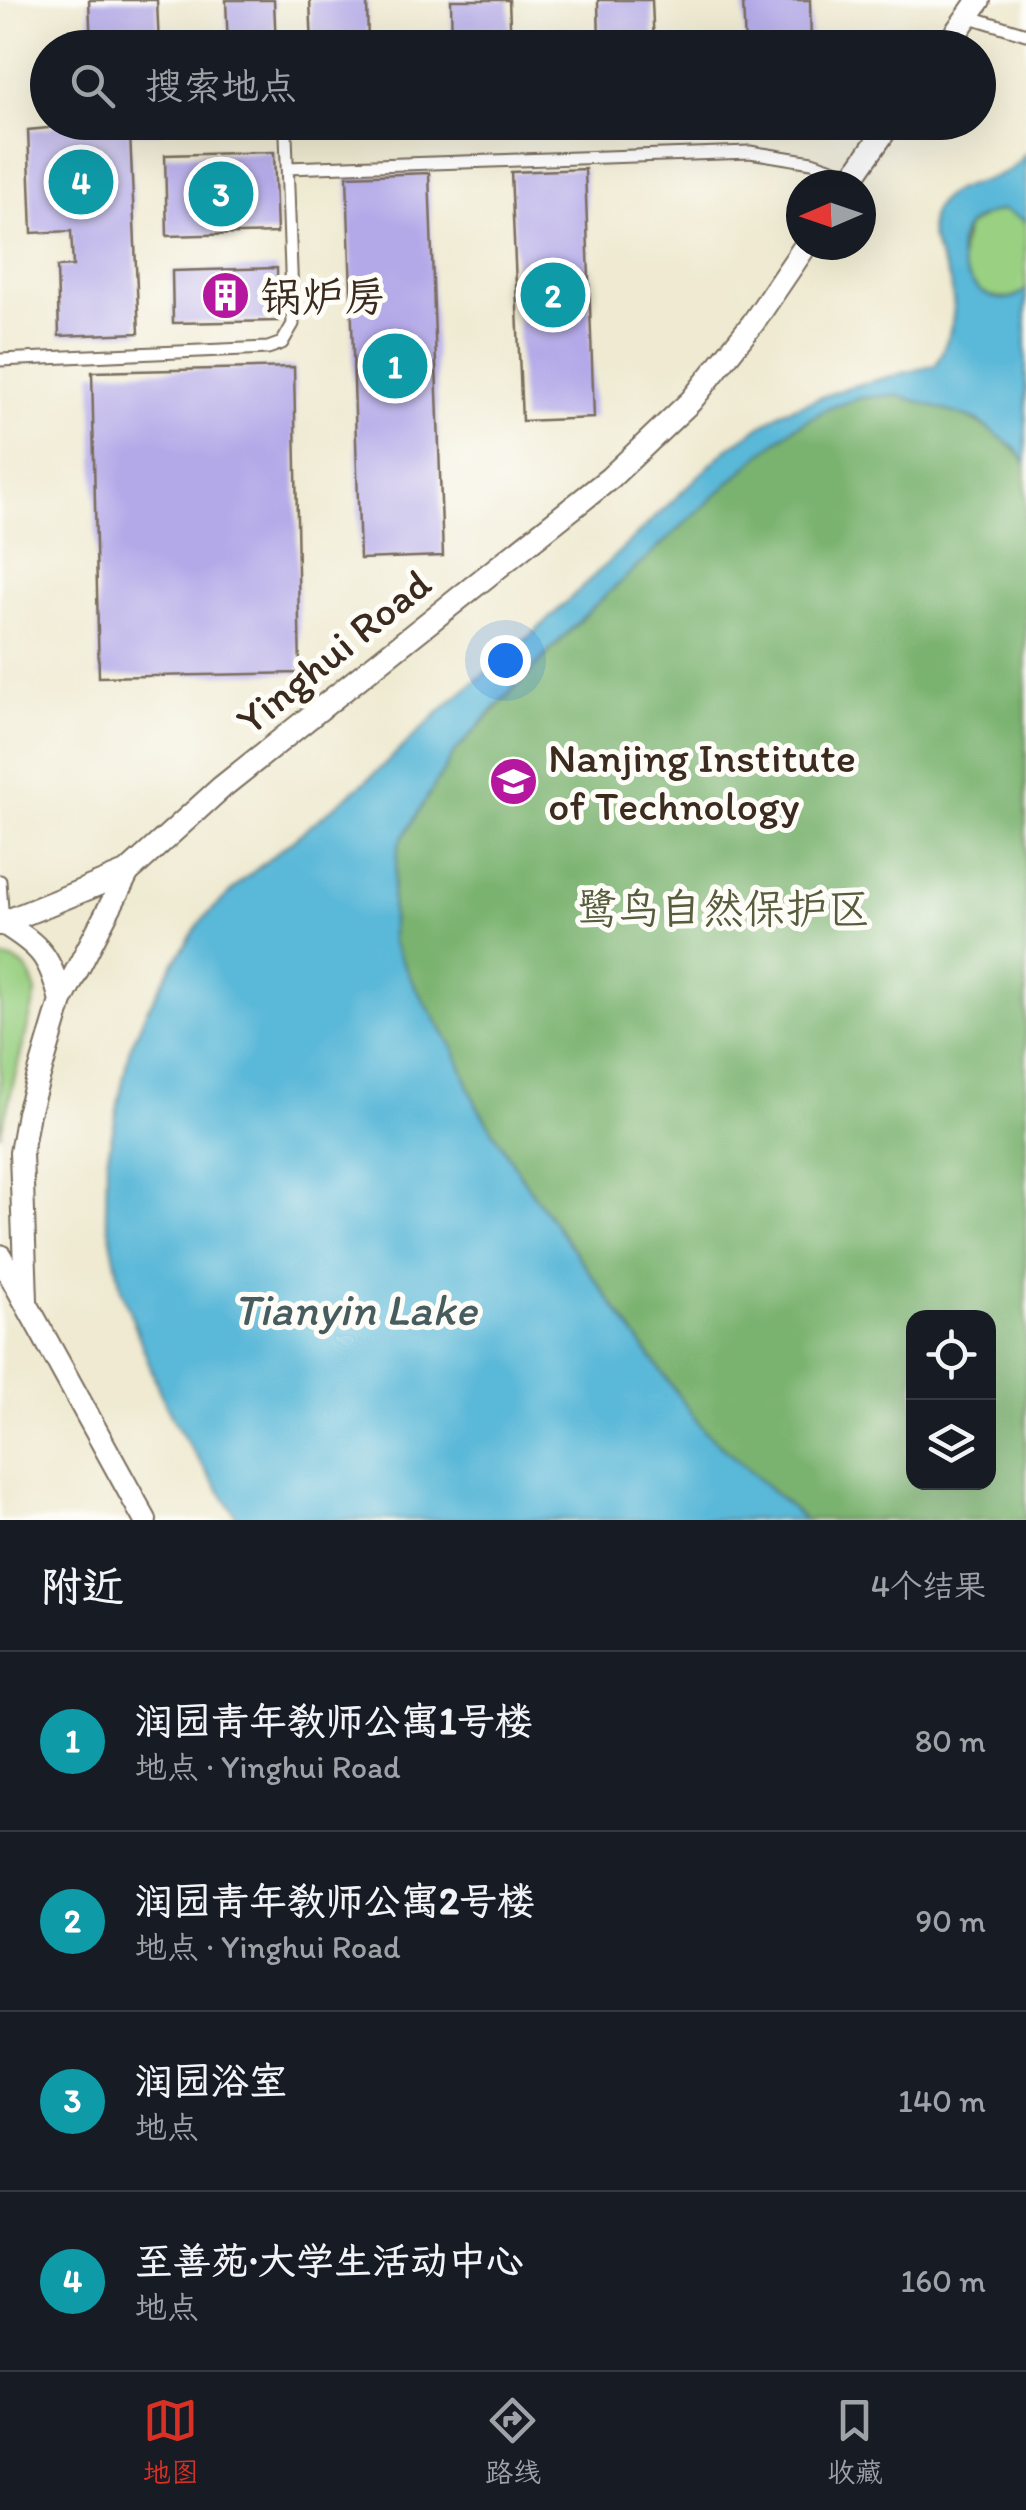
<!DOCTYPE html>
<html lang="zh">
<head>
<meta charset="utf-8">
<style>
	:root { --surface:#171b24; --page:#242831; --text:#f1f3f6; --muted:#9ea1a6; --line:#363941; --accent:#d93025 }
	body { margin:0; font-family:Itim,"LXGW WenKai TC",sans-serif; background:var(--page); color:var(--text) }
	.controls { position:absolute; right:30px; bottom:30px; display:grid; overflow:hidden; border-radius:20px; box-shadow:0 10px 40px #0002 }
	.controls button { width:90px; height:90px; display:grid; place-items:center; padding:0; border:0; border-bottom:2px solid var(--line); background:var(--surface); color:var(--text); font:50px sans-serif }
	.compass { position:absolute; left:786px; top:170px; width:90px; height:90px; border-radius:50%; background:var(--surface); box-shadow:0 10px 40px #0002; rotate:268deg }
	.you { position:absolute; left:505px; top:660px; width:35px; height:35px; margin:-25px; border:8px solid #fff; border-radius:50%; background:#1a73e8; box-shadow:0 0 0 15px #1a73e833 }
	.badge { display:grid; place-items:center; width:65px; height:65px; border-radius:50%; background:var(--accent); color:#fff; font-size:32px; font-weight:700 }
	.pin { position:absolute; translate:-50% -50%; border:5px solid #fff; box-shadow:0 2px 10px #0006 }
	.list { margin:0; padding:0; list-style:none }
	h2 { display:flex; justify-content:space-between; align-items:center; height:130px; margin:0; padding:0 40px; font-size:42px }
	h2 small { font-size:32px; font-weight:400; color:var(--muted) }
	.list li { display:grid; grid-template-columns:65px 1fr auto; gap:30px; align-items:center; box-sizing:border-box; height:180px; padding:0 40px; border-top:2px solid var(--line) }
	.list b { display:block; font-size:38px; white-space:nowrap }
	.list p { margin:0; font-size:32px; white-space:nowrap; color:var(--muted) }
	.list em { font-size:32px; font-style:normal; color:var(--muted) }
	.icon { flex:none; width:55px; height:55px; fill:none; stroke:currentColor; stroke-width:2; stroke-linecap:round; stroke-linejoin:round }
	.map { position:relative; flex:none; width:1026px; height:1520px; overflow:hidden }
	.search { position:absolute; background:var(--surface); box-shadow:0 10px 40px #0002; left:30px; right:30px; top:30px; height:110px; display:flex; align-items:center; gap:25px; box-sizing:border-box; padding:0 35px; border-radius:55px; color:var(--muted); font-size:38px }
	.sheet { height:850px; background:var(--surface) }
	nav { display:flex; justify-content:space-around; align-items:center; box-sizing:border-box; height:140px; border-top:2px solid var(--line); background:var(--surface); font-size:28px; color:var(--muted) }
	nav a { display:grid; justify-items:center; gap:5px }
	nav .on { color:var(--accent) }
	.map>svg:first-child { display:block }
	.green { fill:#99d082; stroke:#6a7d50; stroke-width:2.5 }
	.forest { fill:#7ab270; stroke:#5a6e47; stroke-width:2.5; fill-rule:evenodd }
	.water { fill:#5ab8d8; stroke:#4a717b; stroke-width:2.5 }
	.building { fill:#b3a9e8 }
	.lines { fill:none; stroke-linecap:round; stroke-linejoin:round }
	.lane-casing { stroke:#7a6d5d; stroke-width:15 }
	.street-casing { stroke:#7a6d5d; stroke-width:26 }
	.lane { stroke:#fff; stroke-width:11 }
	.street { stroke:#fff; stroke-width:22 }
	.labels { text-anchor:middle; stroke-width:10; stroke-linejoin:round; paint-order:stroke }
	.poi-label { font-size:42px; fill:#3b2a1e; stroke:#fdfcf7; text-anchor:start }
	.street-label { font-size:42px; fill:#3b2a1e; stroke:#fdfcf7 }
	.park-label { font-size:42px; fill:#575c3c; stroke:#fdfcf7 }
	.water-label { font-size:45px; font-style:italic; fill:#465c5f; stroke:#fdfcf7 }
</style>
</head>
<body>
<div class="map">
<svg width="1026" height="1520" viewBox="0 0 1026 1520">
	<rect width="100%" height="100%" fill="#fdfcf7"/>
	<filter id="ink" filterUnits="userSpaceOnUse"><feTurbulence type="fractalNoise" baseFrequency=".01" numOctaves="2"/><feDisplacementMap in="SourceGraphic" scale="20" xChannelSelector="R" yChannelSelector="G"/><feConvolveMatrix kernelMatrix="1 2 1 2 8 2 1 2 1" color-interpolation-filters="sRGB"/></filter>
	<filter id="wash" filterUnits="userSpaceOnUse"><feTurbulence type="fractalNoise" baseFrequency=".0048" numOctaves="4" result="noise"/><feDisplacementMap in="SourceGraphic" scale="40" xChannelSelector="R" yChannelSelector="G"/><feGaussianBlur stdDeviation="2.25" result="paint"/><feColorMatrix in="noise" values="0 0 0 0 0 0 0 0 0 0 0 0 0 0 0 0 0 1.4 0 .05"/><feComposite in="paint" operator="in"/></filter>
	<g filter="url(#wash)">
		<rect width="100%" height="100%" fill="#efead1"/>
		<path class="green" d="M1003,210l23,11v69c-22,19 -57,3 -64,-23 -3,-13 1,-27 5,-40l18,-12z
			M0,958c23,1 33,14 36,36l-36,141z"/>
		<path class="forest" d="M898,395c47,12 98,27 128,68v1057h-221l-101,-89 -176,-244 -52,-83 -22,-55 -39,-62 -23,-45v-47l7,-52 55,-90 139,-146 169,-154 31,-24 34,-20 33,-11zM914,1318h74v164h-74z"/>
		<path class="water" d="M1026,152v69l-23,-11c-11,3 -29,7 -36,17 -26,35 22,95 59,63v173l-9,-13 -38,-29 -81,-26 -38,3 -33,11 -34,19 -31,25 -169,154 -79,80 -60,66 -55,91 -7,51v47l23,45 39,62 22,55 52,83 176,244 101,89h-566l-62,-93 -18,-37 -38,-101 -15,-75 1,-54 22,-109 16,-37 28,-50 28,-43 42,-41 128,-103 77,-73 87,-72 191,-182 57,-39 66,-24 87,-22c14,-29 23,-51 14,-83 -6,-22 -26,-43 -18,-67 14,-41 76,-25 94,-63z"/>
		<g id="blocks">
			<path class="building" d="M89,0h68l2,48h-68z
				M226,0h48l2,48h-48z
				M310,0h57l1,48h-56z
				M451,0h58l2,48h-59z
				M598,0h54l2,48h-55z
				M743,0h67l1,48h-66z
				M60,122h101l1,11h-32l9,200 -80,3 -2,-69 16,-1 -2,-35 -39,2 -4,-103 20,-2z
				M314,122h57v8l-56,2z
				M454,122h59v7l-58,1z
				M274,152l3,81 -110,3 -2,-81z
				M585,169l9,249 -72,3 -11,-249z
				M429,173l14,383 -83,3 -13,-383z
				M277,268l1,53 -105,2 -1,-52z
				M294,367l6,306 -201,4 -7,-305z"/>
		</g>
	</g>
	<g filter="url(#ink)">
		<use href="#blocks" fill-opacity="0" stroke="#7a6d5d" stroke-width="2.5"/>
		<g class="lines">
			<defs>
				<path id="lane" d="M967,16l59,18
					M287,168l463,-16 62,10 41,14
					M0,360l268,-12 14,-5 11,-19 -7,-189
					M0,881l3,42"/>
				<path id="street" d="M945,48l34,-48
					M847,185l44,-63
					M3,923c39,24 47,34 58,78
					M0,924l128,-52 94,-85 388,-309 81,-77 62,-78 53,-78
					M0,1256l145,264
					M26,1300l-5,-147 7,-40 33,-112 67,-129"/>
			</defs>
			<use href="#lane" class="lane-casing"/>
			<use href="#street" class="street-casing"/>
			<use href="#lane" class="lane"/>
			<use href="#street" class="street"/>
		</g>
	</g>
	<defs>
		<symbol id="building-disc" viewBox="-11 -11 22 22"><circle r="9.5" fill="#b5179e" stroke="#fdfcf7"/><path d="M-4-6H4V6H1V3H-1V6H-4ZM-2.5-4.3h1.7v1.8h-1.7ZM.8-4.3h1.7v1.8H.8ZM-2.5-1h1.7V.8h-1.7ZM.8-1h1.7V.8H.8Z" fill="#fff"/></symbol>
		<symbol id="university-disc" viewBox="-11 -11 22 22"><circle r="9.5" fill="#b5179e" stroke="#fdfcf7"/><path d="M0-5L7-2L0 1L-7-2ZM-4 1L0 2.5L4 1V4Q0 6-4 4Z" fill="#fff"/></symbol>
	</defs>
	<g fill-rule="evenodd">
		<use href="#building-disc" x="198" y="268" width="55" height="55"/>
		<use href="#university-disc" x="486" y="754" width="55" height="55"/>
	</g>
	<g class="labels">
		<g class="poi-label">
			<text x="260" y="311">锅炉房</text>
			<text x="548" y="772">Nanjing Institute<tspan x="548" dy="48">of Technology</tspan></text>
		</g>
		<g class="street-label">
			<text transform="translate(333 651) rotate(-39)" y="15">Yinghui Road</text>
		</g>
		<g class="park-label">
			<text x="723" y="923">鹭鸟自然保护区</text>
		</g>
		<g class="water-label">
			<text x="355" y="1325">Tianyin Lake</text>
		</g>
	</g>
</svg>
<div class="controls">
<button><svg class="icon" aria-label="locate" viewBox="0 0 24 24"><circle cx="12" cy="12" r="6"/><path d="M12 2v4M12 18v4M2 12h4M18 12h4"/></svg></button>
<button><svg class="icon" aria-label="layers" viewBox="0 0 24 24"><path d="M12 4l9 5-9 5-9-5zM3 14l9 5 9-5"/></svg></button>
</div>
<svg class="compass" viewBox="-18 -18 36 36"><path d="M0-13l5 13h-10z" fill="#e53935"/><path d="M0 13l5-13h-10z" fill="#9ea1a6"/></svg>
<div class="you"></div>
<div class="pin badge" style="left:395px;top:366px;background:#0f9aa8">1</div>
<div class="pin badge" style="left:553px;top:295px;background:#0f9aa8">2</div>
<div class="pin badge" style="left:221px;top:194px;background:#0f9aa8">3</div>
<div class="pin badge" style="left:81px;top:182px;background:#0f9aa8">4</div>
<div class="search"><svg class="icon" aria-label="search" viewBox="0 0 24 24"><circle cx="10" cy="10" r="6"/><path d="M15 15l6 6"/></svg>搜索地点</div>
</div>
<section class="sheet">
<h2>附近<small>4个结果</small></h2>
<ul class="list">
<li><span class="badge" style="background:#0f9aa8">1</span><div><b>润园青年教师公寓1号楼</b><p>地点 · Yinghui Road</p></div><em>80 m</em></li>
<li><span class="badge" style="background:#0f9aa8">2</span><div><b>润园青年教师公寓2号楼</b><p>地点 · Yinghui Road</p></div><em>90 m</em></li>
<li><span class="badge" style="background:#0f9aa8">3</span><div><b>润园浴室</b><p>地点</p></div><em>140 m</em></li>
<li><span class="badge" style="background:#0f9aa8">4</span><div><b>至善苑·大学生活动中心</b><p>地点</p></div><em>160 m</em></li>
</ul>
</section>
<nav>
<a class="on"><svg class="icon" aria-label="map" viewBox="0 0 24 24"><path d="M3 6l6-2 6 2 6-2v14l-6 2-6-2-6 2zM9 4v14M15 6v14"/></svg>地图</a>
<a><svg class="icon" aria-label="directions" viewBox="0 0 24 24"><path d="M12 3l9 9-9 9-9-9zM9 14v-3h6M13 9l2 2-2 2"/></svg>路线</a>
<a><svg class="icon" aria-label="saved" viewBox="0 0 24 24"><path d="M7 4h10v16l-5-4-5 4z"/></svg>收藏</a>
</nav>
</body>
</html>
